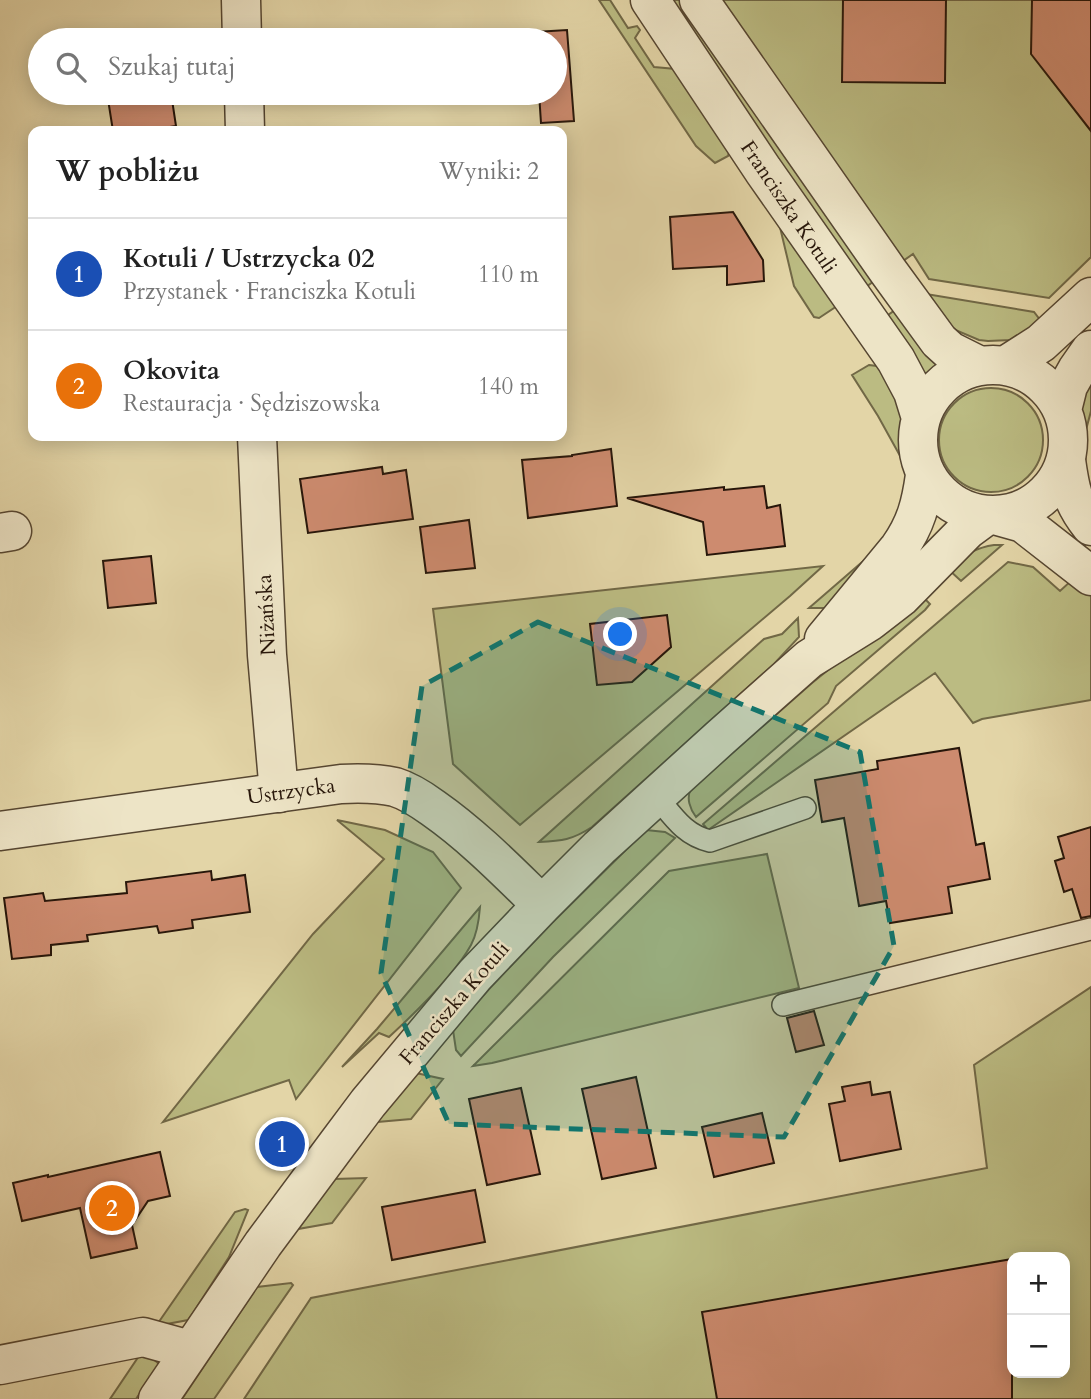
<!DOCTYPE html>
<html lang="pl">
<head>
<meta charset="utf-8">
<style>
	:root { --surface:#fff; --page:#f2f2f2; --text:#222; --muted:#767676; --line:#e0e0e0; --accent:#8f2418 }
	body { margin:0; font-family:Cardo,serif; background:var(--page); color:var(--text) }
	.controls { position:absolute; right:21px; bottom:21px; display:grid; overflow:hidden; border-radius:14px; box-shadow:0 4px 18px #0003 }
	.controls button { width:63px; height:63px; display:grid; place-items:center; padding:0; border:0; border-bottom:2px solid var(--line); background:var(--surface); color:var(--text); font:35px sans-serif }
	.you { position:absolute; left:621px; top:635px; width:24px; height:24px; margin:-18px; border:5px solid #fff; border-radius:50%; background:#1a73e8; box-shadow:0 0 0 10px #1a73e833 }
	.badge { display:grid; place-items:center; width:46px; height:46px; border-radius:50%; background:var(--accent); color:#fff; font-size:23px; font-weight:700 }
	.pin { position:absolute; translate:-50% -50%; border:4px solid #fff; box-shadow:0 2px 7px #0006 }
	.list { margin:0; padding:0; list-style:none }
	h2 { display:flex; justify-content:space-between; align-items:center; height:91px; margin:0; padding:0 28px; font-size:30px }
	h2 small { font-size:23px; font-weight:400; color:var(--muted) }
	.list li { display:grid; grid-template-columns:46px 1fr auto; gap:21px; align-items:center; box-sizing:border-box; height:112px; padding:0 28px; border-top:2px solid var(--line) }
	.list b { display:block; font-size:26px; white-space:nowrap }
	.list p { margin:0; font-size:23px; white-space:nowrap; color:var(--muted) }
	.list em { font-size:23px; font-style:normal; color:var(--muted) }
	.icon { flex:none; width:38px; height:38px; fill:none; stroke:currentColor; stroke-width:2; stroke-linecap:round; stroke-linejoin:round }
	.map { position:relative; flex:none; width:1091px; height:1399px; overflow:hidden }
	.search { position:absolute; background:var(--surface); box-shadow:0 4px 18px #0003; left:28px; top:28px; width:539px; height:77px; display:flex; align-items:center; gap:18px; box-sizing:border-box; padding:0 24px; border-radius:38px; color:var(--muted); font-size:26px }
	.panel { position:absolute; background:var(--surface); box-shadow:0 4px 18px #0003; left:28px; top:126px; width:539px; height:315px; border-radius:14px }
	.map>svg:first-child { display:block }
	.green { fill:#bbbb82; stroke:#716846; stroke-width:2; fill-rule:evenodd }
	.building { fill:#cd8b6f; stroke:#27160a; stroke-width:2 }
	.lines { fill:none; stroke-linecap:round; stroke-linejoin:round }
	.service-casing { stroke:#564631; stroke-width:24 }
	.minor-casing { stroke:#564631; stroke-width:41 }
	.tertiary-casing { stroke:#564631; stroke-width:41 }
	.service { stroke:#ede4c6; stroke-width:21 }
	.minor { stroke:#ede4c6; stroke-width:38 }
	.tertiary { stroke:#ede4c6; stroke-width:38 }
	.marked { fill:#0f766e; fill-opacity:0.2; stroke:#0f766e; stroke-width:5; stroke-dasharray:14 9; stroke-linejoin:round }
	.labels { text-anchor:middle; stroke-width:5; stroke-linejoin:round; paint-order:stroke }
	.street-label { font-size:21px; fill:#27160a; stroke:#ede4c6 }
</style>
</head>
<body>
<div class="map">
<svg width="1091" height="1399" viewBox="0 0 1091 1399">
	<rect width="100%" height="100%" fill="#e3d5a7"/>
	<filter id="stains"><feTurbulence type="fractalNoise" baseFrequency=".00286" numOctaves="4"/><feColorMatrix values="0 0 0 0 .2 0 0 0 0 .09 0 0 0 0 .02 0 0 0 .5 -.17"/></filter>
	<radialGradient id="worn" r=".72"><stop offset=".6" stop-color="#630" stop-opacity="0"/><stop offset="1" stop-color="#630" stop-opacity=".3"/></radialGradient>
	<path class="green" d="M599,0h11l18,28 9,-2 3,4 -5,8 19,29 22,2 54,80 -2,7 -13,7 -19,-17z
		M668,0h17l193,278 -16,12z
		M717,0h374v257l-42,41 -120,-19 -16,-25 -13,9z
		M779,223l61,81 -21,14 -5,-1 -20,-31z
		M920,293l114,19 10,13 -33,15 -23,1 -9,-1 -26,-11z
		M898,308l39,55 -1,6 -11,9 -44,-58z
		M869,365l16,2 18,54 -2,21 3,21 -26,-47 -26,-41z
		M1091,372v39l-8,30 -2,-30z
		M939 440a52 52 0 1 1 104 0a52 52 0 1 1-104 0Z
		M994,545h8l-41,36 -14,-13c16,-11 26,-20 47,-23z
		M876,550l-47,58h-20z
		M1008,562l25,5 27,24 12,-11 19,16v104l-109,19 -9,4 -38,-50 -227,157 -5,-6z
		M823,566l-33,30 -270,229 -67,-61 -20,-155z
		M921,595l9,9 -5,6 -89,76 -8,17 -132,114c-6,-8 -10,-19 -5,-28l121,-106z
		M798,618l1,19 -25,27 -182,163c-20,13 -30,14 -53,15l225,-203 18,-5z
		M337,820l48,10 48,22 28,36 -165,211 -7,-19 -126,42 150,-188 71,-75z
		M646,830l19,2 10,6 -122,119 -92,99 -5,-6 -3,-20 37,-42 62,-65z
		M767,854l32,134 -307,75 -19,3 196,-195z
		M480,907c-1,13 -3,27 -9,38 -17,31 -56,68 -82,92l-10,-4 -37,34 35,-38z
		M1091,987v412h-847l67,-101 676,-130 -13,-103zM1012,1257h53v116h-53z
		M416,1073l27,6 -32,40 -34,3z
		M366,1178l-34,45 -34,6 36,-50z
		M245,1209l3,1 -19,47 -36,56 -5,7 -32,6 79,-114z
		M291,1283l2,2 -79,114h-32l75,-112z
		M141,1353l9,3 9,8 -23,35h-26z"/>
	<path class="building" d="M843,0h103l-1,83 -103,-1z
		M1032,0h59v131l-60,-77z
		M567,30l7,91 -33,2 -2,-30h16v-53h-20v-8z
		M107,93h64l5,33 -31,5h-32z
		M733,212l30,48 1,21 -37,4v-19l-54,3 -3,-52z
		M611,449l6,57 -89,12 -6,-58 50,-4v-1z
		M382,467l1,7 23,-4 7,49 -105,14 -8,-54z
		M764,486l3,22 13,-3 5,41 -78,9 -4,-33 -76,-24 97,-11v3z
		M469,520l6,48 -49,5 -6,-46z
		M151,556l5,47 -48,5 -5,-47z
		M667,615l4,32 -39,35 -35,3 -7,-61z
		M959,748l17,97 8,-2 6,36 -42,8 4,26 -62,10 -4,-22 -27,5 -15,-88 -22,4 -7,-42 63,-11 -1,-8z
		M1091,827v89l-10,2 -9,-29 -8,3 -9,-31 9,-3 -6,-21z
		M211,871l1,9 33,-5 5,37 -58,8 1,8 -34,5 -2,-7 -70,9 1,6 -37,4v10l-39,4 -8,-61 39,-5 2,8 82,-8 -1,-11z
		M814,1011l10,34 -28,7 -9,-34z
		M636,1077l20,91 -54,11 -20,-90z
		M870,1082l2,13 18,-3 11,57 -61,12 -11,-57 16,-3 -3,-14z
		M521,1088l19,86 -53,11 -18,-86z
		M762,1113l12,50 -60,14 -12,-50z
		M160,1152l10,44 -22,5 -16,24 5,23 -46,10 -11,-50 -58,13 -9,-38 35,-8v2z
		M475,1190l10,52 -93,18 -10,-53z
		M1012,1259v140h-295l-15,-87z"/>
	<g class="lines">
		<defs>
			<path id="service" d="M656,796c17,20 28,39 54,45l95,-33
				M783,1005l308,-76"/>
			<path id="minor" d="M241,0l1,40
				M244,93l1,38
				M257,436l10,219 12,138
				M1066,460c4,29 6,42 25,66
				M998,516l25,7 68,53
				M0,533l12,-2
				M0,1365l143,-28 47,13"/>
			<path id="tertiary" d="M650,0l113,170 133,190 17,32 8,26
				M699,0l189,271 51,70 11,10 30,15
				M918 440a75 75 0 1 1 150 0a75 75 0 1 1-150 0Z
				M1005,366l36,-23 50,-46
				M1062,410l6,-24 9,-16 14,-20
				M824,639l75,-91c17,-24 22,-44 26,-73
				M0,831l341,-47c19,-1 36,-1 54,3 13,4 27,13 38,21 40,28 74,63 109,97
				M158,1399l105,-155 75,-101 30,-40 107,-128 67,-70 57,-57 121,-110 89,-79 61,-38 31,-24 66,-67 19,-14"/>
		</defs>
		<use href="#service" class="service-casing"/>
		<use href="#minor" class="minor-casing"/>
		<use href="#tertiary" class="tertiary-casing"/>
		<use href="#service" class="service"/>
		<use href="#minor" class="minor"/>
		<use href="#tertiary" class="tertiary"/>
	</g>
	<path class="marked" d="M538,622l322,130 34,194 -110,191 -335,-13 -68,-151 41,-287z"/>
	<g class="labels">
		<g class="street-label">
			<text transform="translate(789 207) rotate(56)" y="7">Franciszka Kotuli</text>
			<text transform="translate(266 615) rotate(-93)" y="7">Niżańska</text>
			<text transform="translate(291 791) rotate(-8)" y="7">Ustrzycka</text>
			<text transform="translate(454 1003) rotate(-49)" y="7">Franciszka Kotuli</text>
		</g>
	</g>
	<rect width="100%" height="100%" filter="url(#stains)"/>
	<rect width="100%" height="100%" fill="url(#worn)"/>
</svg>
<div class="controls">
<button>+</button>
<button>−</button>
</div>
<div class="you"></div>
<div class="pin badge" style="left:282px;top:1144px;background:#1a4fb4">1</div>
<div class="pin badge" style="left:112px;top:1208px;background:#e8710a">2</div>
<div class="search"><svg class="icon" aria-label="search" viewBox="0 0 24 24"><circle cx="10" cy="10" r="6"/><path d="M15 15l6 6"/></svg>Szukaj tutaj</div>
<section class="panel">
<h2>W pobliżu<small>Wyniki: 2</small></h2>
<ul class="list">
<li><span class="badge" style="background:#1a4fb4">1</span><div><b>Kotuli / Ustrzycka 02</b><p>Przystanek · Franciszka Kotuli</p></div><em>110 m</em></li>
<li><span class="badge" style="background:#e8710a">2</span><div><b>Okovita</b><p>Restauracja · Sędziszowska</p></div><em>140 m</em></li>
</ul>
</section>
</div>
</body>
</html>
